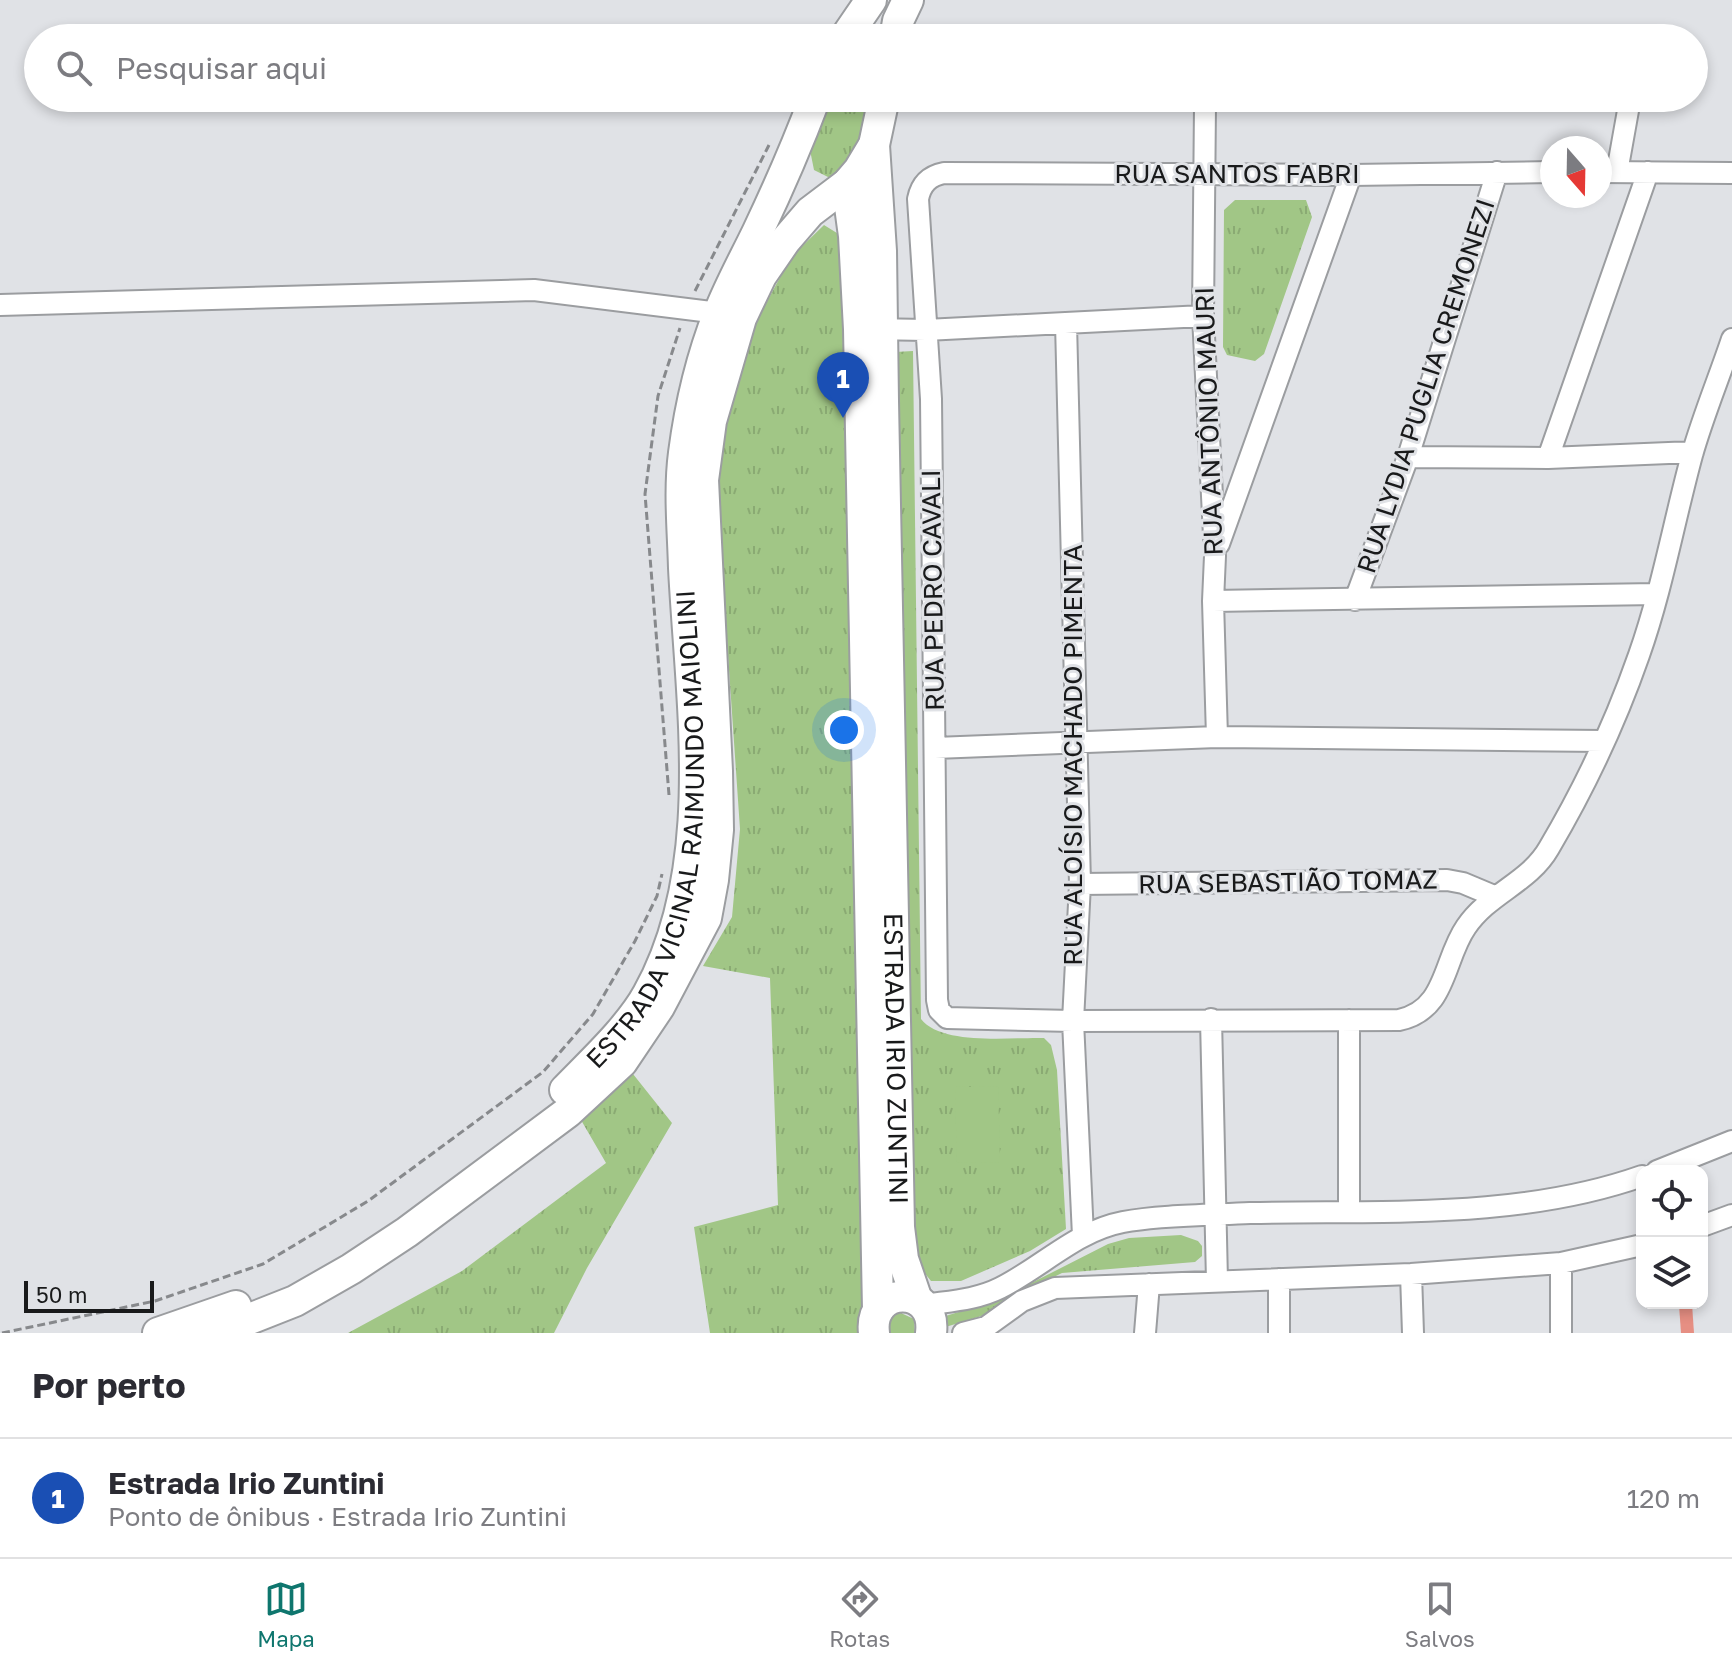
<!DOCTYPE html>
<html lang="pt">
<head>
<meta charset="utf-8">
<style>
	:root { --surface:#fff; --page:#f2f2f3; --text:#2b2b33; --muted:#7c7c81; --line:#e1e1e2; --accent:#0f766e }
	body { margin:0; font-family:"Golos Text",sans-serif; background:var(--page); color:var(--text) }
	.controls { position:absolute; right:24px; bottom:24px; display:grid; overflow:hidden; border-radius:16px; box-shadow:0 4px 12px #0003 }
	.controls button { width:72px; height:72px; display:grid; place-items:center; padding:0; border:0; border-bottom:2px solid var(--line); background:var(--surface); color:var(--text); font:40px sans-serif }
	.compass { position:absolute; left:1540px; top:136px; width:72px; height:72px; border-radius:50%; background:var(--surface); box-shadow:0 4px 12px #0003; rotate:160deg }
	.scale { position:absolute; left:24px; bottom:20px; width:130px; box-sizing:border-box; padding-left:8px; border:4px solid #191a1b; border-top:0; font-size:22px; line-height:28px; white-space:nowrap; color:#191a1b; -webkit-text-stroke:6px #e0e2e6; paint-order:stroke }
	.you { position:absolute; left:844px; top:730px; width:28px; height:28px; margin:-20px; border:6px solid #fff; border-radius:50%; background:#1a73e8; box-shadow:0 0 0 12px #1a73e833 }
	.badge { display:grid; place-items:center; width:52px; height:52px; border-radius:50%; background:var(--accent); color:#fff; font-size:26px; font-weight:700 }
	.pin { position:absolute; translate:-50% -66px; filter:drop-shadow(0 2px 4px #0008) }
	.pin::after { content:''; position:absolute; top:42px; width:28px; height:24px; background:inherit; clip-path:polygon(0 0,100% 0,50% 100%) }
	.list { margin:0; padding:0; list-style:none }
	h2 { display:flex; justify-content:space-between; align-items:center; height:104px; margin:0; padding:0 32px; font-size:34px }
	h2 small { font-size:26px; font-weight:400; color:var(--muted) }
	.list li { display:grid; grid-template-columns:52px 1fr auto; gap:24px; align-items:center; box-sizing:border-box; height:120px; padding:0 32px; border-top:2px solid var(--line) }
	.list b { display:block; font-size:30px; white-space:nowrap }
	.list p { margin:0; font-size:26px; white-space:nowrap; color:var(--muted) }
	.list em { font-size:26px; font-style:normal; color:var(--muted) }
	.icon { flex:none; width:44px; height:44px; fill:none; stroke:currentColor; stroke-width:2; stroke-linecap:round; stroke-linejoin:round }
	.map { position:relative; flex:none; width:1732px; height:1333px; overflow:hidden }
	.search { position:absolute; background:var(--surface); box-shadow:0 4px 12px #0003; left:24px; right:24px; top:24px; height:88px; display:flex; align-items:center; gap:20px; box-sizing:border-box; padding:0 28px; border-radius:44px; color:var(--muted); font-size:30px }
	.sheet { height:224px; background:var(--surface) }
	nav { display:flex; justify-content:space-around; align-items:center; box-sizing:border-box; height:112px; border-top:2px solid var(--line); background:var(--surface); font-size:22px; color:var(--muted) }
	nav a { display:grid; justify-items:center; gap:4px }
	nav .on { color:var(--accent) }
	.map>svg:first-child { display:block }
	.grass { fill:url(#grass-tufts) }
	.park { fill:#a1c686 }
	.building { fill:#e68f83 }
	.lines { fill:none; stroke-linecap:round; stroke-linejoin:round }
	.street-casing { stroke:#9b9da0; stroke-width:24 }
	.secondary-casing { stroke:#9b9da0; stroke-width:34 }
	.path { stroke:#87898c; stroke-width:3; stroke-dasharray:8 4; stroke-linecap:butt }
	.street { stroke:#fff; stroke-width:20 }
	.secondary { stroke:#fff; stroke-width:30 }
	.labels { text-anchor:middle; stroke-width:6; stroke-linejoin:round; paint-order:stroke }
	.street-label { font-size:26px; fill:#191a1b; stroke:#e0e2e6 }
</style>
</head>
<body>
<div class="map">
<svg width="1732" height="1333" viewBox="0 0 1732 1333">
	<defs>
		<pattern id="grass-tufts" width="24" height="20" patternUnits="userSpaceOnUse" patternTransform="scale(2)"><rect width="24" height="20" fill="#a1c686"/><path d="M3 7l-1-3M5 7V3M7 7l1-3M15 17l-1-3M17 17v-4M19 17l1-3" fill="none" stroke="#8aaa73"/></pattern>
	</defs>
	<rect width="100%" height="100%" fill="#e0e2e6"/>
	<path class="grass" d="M832,98h39l-12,51 -23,27 -8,1 -14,-7 -4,-20z
		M1235,200h71l6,17 -48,137 -9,7 -28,-6 -4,-8 1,-137z
		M824,225l21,13 21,1095h-156l-16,-106 84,-22 -8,-227 -67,-12 29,-49 8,-88 -24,-348 14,-76 21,-74 40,-74z
		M913,351l8,668c21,27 91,18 123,19l7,7 6,25 9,159 -36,22 -69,30h-30l-16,-20 -20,-909z
		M633,1074l39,49 -85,145 -33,65h-206l114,-62 144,-108 -25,-43z
		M1181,1235l17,6 4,5v10l-7,6 -133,11 -41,20 -33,21 -49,15v-11l59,-18 110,-56 21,-6z
		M901,1313l13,6 1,14h-27c-2,-10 2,-18 13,-20z"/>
	<path class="park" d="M998,1086l2,76 -43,1 -2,-76z"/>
	<path class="building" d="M1692,1304l2,29h-13l-2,-28z"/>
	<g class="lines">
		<defs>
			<path id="street" d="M1205,105l-2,211 12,240 -2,45 4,136
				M1552,172l-201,3 -407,-2c-15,3 -23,11 -26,26l13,200 6,601 2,10 8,8 126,3 326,-1c48,-10 44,-60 67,-93 23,-34 63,-44 83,-79 36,-61 67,-127 90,-193 23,-65 35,-134 53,-200 11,-39 27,-77 40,-116
				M1600,172l132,1
				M1617,172l12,-67
				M0,305l534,-15 185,23
				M1066,323l14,561 -7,137 10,215
				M871,329l55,1 277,-14
				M1408,457l140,1 145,-6
				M1548,458l100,-286
				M1219,544l132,-369
				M1355,600l53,-143 89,-285
				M1213,601l444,-7
				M935,748l282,-11 387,4
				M1080,884l367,-4 16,3 31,13
				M1211,1019l6,262
				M1349,1020v191
				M1657,1171l75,-30
				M1702,1226l30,-11
				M1561,1263v70
				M1411,1274l2,59
				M1279,1279v54
				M924,1305c26,-4 52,-5 76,-17 42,-21 76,-57 123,-66 36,-7 89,-7 127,-9 130,-3 267,7 392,-37
				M963,1333l23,-6 36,-26 33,-13 356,-14 150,-11 81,-18
				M1145,1333l4,-49"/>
			<g id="secondary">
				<path d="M845,38l26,-38"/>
				<path d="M895,38l3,-17 10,-21"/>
				<path id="s1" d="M874,145l7,106 2,150 16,826 4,32 14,41"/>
				<path d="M847,184l7,52 5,93 19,981"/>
				<path id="s2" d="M565,1090c26,-27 65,-63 83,-96 70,-126 43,-288 36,-426 -1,-38 -5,-77 0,-115 6,-46 18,-97 35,-140 11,-28 26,-55 39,-82 21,-44 40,-88 57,-133"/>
				<path d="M158,1333l78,-27"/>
				<path d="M214,1333l81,-32 56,-32 56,-37 161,-120 54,-50 37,-55 47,-89 7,-38 5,-50 -1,-59 -14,-291 8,-59 30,-103 20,-42 24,-35 25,-29 37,-28 12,-14 15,-25 10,-47"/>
				<path d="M874,1333c-6,-48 63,-49 57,0"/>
			</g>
		</defs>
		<use href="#street" class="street-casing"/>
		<use href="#secondary" class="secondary-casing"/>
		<path class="path" d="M695,291l74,-146
			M669,795l-24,-301 13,-98 22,-68
			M2,1333l153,-32 108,-37 105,-63 175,-129 50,-58 42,-73 22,-45 5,-22"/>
		<use href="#street" class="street"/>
		<use href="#secondary" class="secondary"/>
	</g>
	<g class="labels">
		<g class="street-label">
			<text x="1237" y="183">RUA SANTOS FABRI</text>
			<text transform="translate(1426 386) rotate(-72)" y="9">RUA LYDIA PUGLIA CREMONEZI</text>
			<text transform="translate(1209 421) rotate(-92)" y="9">RUA ANTÔNIO MAURI</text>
			<text transform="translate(933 590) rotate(-91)" y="9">RUA PEDRO CAVALI</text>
			<text transform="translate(1073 755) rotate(-90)" y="9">RUA ALOÍSIO MACHADO PIMENTA</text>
			<text dy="9" stroke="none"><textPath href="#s2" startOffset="288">ESTRADA VICINAL RAIMUNDO MAIOLINI</textPath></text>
			<text transform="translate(1288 882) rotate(-1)" y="9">RUA SEBASTIÃO TOMAZ</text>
			<text dy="9" stroke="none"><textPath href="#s1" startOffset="914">ESTRADA IRIO ZUNTINI</textPath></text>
		</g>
	</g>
</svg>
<div class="controls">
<button><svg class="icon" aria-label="locate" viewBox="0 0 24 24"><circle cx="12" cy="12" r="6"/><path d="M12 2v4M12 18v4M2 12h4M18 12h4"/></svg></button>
<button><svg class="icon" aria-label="layers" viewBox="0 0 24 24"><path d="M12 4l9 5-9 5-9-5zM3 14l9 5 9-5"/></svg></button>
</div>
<svg class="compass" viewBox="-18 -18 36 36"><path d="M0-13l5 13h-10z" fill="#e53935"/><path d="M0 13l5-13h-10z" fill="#7c7c81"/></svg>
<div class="scale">50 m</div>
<div class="you"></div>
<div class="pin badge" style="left:843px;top:418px;background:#1a4fb4">1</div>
<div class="search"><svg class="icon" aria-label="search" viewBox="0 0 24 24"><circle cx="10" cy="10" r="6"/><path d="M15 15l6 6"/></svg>Pesquisar aqui</div>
</div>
<section class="sheet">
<h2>Por perto<small></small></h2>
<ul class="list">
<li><span class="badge" style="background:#1a4fb4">1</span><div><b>Estrada Irio Zuntini</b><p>Ponto de ônibus · Estrada Irio Zuntini</p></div><em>120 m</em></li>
</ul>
</section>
<nav>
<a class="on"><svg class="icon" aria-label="map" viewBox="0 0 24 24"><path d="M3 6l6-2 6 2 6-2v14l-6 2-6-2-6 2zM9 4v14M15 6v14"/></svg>Mapa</a>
<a><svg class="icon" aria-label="directions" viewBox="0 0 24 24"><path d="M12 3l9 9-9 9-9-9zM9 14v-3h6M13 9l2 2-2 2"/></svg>Rotas</a>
<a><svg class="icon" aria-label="saved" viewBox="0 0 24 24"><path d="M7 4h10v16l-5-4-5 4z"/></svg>Salvos</a>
</nav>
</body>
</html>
